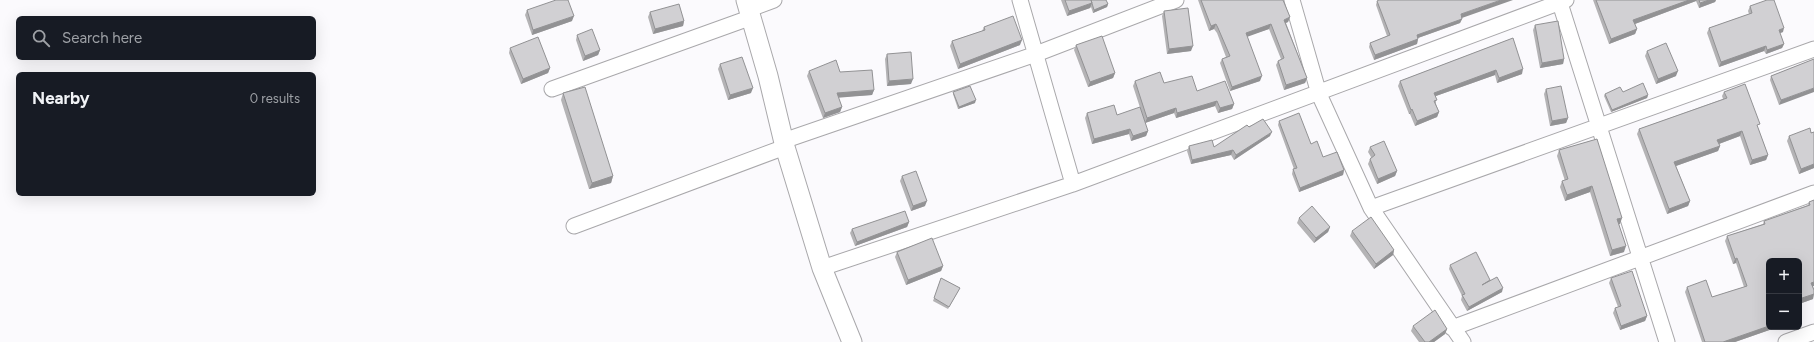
<!DOCTYPE html>
<html lang="en">
<head>
<meta charset="utf-8">
<style>
	:root { --surface:#171b24; --page:#242831; --text:#f1f3f6; --muted:#9ea1a6; --line:#363941 }
	body { margin:0; font-family:Figtree,sans-serif; background:var(--page); color:var(--text) }
	.controls { position:absolute; right:12px; bottom:12px; display:grid; overflow:hidden; border-radius:6px; box-shadow:0 4px 16px #0002 }
	.controls button { width:36px; height:36px; display:grid; place-items:center; padding:0; border:0; border-bottom:1px solid var(--line); background:var(--surface); color:var(--text); font:20px sans-serif }
	.list { margin:0; padding:0; list-style:none }
	h2 { display:flex; justify-content:space-between; align-items:center; height:52px; margin:0; padding:0 16px; font-size:17px }
	h2 small { font-size:13px; font-weight:400; color:var(--muted) }
	.icon { flex:none; width:22px; height:22px; fill:none; stroke:currentColor; stroke-width:2; stroke-linecap:round; stroke-linejoin:round }
	.map { position:relative; flex:none; width:1814px; height:342px; overflow:hidden }
	.search { position:absolute; background:var(--surface); box-shadow:0 4px 16px #0002; left:16px; top:16px; width:300px; height:44px; display:flex; align-items:center; gap:10px; box-sizing:border-box; padding:0 14px; border-radius:6px; color:var(--muted); font-size:15px }
	.panel { position:absolute; background:var(--surface); box-shadow:0 4px 16px #0002; left:16px; top:72px; width:300px; height:124px; border-radius:6px }
	.map>svg:first-child { display:block }
	.lines { fill:none; stroke-linecap:round; stroke-linejoin:round }
	.minor-casing { stroke:#a9a8ab; stroke-width:17 }
	.tertiary-casing { stroke:#a9a8ab; stroke-width:21 }
	.minor { stroke:#fff; stroke-width:15 }
	.tertiary { stroke:#fff; stroke-width:19 }
	.wall { fill:#b4b3b5 }
	.shaded-wall { fill:#929294 }
	.building { fill:#d1d0d3; stroke:#929294 }
</style>
</head>
<body>
<div class="map">
<svg width="1814" height="342" viewBox="0 0 1814 342">
	<rect width="100%" height="100%" fill="#fbfafd"/>
	<g class="lines">
		<defs>
			<path id="minor" d="M1020,0l53,184
				M1292,0l27,94 52,114 92,134
				M1559,0l108,342
				M750,9l24,-9
				M552,89l200,-72
				M783,141l253,-87 140,-54
				M1371,208l443,-159
				M574,226l211,-79
				M822,268l251,-84 493,-184
				M1452,328l362,-135
				M1786,342l28,-10"/>
			<path id="tertiary" d="M746,0l22,76 17,71 37,121 30,74"/>
		</defs>
		<use href="#minor" class="minor-casing"/>
		<use href="#tertiary" class="tertiary-casing"/>
		<use href="#minor" class="minor"/>
		<use href="#tertiary" class="tertiary"/>
	</g>
	<path class="wall" d="M1061,0h45l2,4 -1,3 -14,6 -2,-6 -1,1 -23,8z
		M1198,0h85l7,17 -2,5 -2,1 21,55 -2,5 -21,7 -8,-25 2,-4 3,-2 -12,-30 -22,7 13,45 -30,10 -10,-28 2,-4 4,-2 -9,-24 -3,-4 -5,2z
		M1593,0h123l-1,2 -16,6 -3,-7 -61,23 2,5 -2,5 -26,10z
		M1377,1l85,17v1l-2,4 -42,15 -1,6 -43,16 -5,-13 1,-4 17,-7 -11,-31z
		M1750,6l33,26 -3,1 4,11 -2,4 -16,6 -2,-3 -45,16 -12,-34 2,-5 40,-14 -1,-3z
		M527,10l45,11 -40,14 -7,-20z
		M1164,11l27,40 -24,3 -5,-38z
		M650,12l34,9 -1,5 -30,8 -5,-17z
		M1535,25l29,34 -1,5 -23,4 -7,-38z
		M984,27l36,18 -62,24 -8,-23 2,-5 30,-10z
		M577,35l23,15 -2,5 -15,6 -7,-21z
		M1513,38l9,36 -25,9 -2,-8 -59,21v8l3,8 -2,5 -22,9 -5,-12h-1l-11,-28 2,-5z
		M1076,45l39,28 -2,5 -25,9 -14,-37z
		M510,48l40,20 -2,5 -27,11 -12,-31z
		M1647,51l29,25 -20,8 -11,-28z
		M887,54l24,30 -24,2 -2,-27z
		M1814,59l-35,46 -9,-25 1,-4z
		M720,64l31,29 -23,7 -10,-31z
		M809,71l31,1 34,18 -2,5 -34,2 4,10 -2,5 -17,6 -16,-42z
		M1135,81l29,2 33,8 37,13 -2,5 -14,4 -3,-7 -39,12 -2,-5 -29,10 -12,-37z
		M1546,89l22,29 -2,5 -16,3 -6,-32z
		M953,92l22,11 -17,6 -5,-15z
		M1623,92l25,3 -1,3 -36,14 -7,-16 1,-2z
		M1724,92l34,36 10,27 -2,5 -16,5 -10,-29 -21,8 1,2 -2,5 -42,15 14,35 -2,5 -21,8 -30,-80 2,-5 84,-30 -1,-3z
		M563,93l50,83 -2,7 -22,6 -28,-89z
		M1087,113l30,2 31,16 -2,5 -15,5 -2,-7 -37,10 -7,-26z
		M1279,121l32,23 12,13 21,13 -1,5 -44,17 -7,-18 1,-5h1l-16,-44z
		M1249,127l21,9 -36,24 -3,-5 -40,9 -4,-13 2,-5 25,1z
		M1814,132v36l-15,6 -12,-33 2,-5z
		M1597,139l23,85h-1l5,28 -14,4 -20,-64 -25,9 -5,-14 2,-6h3l-8,-25 2,-6z
		M1370,147l27,24 -2,5 -18,8 -9,-20 2,-5 1,-2 -3,-5z
		M902,176l23,30 -14,5 -11,-30z
		M1814,200v86h-1l1,4 -1,9 -14,5v-43h-30v66h9l-43,15h-33l-17,-50 2,-5 25,10 32,-10 -8,-24 -3,1 -8,-23 2,-5 36,-12 1,-3 44,-16 1,-3z
		M1299,218l31,9 -2,5 -14,11 -17,-20z
		M909,222l-2,5 -52,19 -5,-13 2,-4z
		M1352,231l42,19 -1,5 -19,14 -24,-33z
		M897,252l46,14 -2,5 -35,14 -11,-28z
		M1450,265l40,16 12,11 -35,19 -6,-11 1,-4 -13,-27z
		M941,278l19,10 -12,21 -15,-8z
		M1611,278l36,38 -2,5 -25,9 -7,-17 2,-5 3,-1 -9,-24z
		M1413,326l34,3 -2,5 -11,8h-15l-8,-11z"/>
	<path class="shaded-wall" d="M1501,0h12l-54,19 2,-5z
		M1689,0h8l-1,1 -64,24 1,-5z
		M1709,0h7l-1,2 -16,6 1,-5z
		M1092,3l-2,5 -23,8 2,-5z
		M1108,4l-1,3 -14,6 1,-3z
		M574,16l-2,5 -40,14 1,-5z
		M1290,17l-2,5 -5,2 1,-4z
		M1462,19l-2,4 -45,16 2,-4z
		M684,21l-1,5 -30,8 2,-5z
		M1216,24l-2,5 -5,2 2,-5z
		M1271,24l-2,5 -25,9 2,-5z
		M1784,28l-1,4 -6,2 2,-4z
		M1637,29l-2,5 -26,10 2,-5z
		M1418,39l-1,5 -43,16 1,-5z
		M1022,40l-2,5 -62,24 2,-5z
		M1784,44l-2,4 -16,6 1,-4z
		M1193,46l-2,5 -24,3 2,-5z
		M1766,46l-2,5 -45,16 2,-5z
		M600,50l-2,5 -15,6 2,-5z
		M1564,59l-1,5 -23,4 2,-5z
		M550,68l-2,5 -27,11 2,-5z
		M1523,69l-1,5 -25,9 2,-5z
		M1496,70l-1,5 -62,22 1,-4z
		M1678,71l-2,5 -20,8 2,-5z
		M1115,73l-2,5 -25,9 2,-5z
		M1262,76l-2,5 -30,10 2,-4z
		M1307,78l-2,5 -21,7 2,-5z
		M913,79l-2,5 -24,2 2,-5z
		M753,88l-2,5 -23,7 2,-5z
		M1814,88v4l-35,13 2,-5z
		M874,90l-2,5 -37,3 2,-5z
		M1648,95l-1,3 -36,14 1,-2z
		M976,100l-1,3 -17,6 1,-2z
		M1217,101l-2,5 -39,12 1,-5z
		M1234,104l-2,5 -14,4 2,-5z
		M842,107l-2,5 -17,6 2,-5z
		M1176,108l-2,5 -29,10 2,-5z
		M1412,109l-2,5h-1l2,-4z
		M1439,112l-2,5 -22,9 2,-5z
		M1568,118l-2,5 -16,3 2,-5z
		M1130,129l-1,5 -37,10 2,-5z
		M1148,131l-2,5 -15,5 2,-5z
		M1742,131l-2,5 -24,9 1,-5z
		M1272,132l-2,4 -36,24 2,-5z
		M1720,146l-2,5 -45,16 1,-5z
		M1233,150l-2,5 -40,9 1,-4z
		M1768,155l-2,5 -16,5 2,-5z
		M1814,164v4l-15,6 2,-5z
		M1344,170l-1,5 -44,17 1,-4z
		M1397,171l-2,5 -18,8 1,-5z
		M613,176l-2,7 -22,6 3,-6z
		M1592,186l-2,6 -25,9 2,-6z
		M927,201l-2,5 -14,5 2,-5z
		M1690,201l-2,5 -21,8 2,-5z
		M1622,218l-2,6 -5,1 2,-6z
		M909,222l-2,5 -52,19 2,-4z
		M1330,227l-2,5 -14,11 2,-5z
		M1626,246l-2,6 -14,4 2,-6z
		M1394,250l-1,5 -19,14 2,-5z
		M1737,258l-1,5 -3,1 2,-5z
		M943,266l-2,5 -35,14 2,-5z
		M1814,282v4l-4,1 1,-4z
		M1503,288l-1,4 -35,19 2,-4z
		M1814,294l-1,5 -14,5v-5z
		M1647,316l-2,5 -25,9 1,-4z
		M1769,326v1h9l-43,15h-12z
		M1447,329l-2,5 -11,8h-5z"/>
	<path class="building" d="M556,0h12l6,16 -41,14 -6,-20z
		M1065,0h26l1,3 -23,8z
		M1091,0h15l2,4 -14,6z
		M1201,0h82l7,17 -6,3 23,58 -21,7 -8,-24 6,-3 -13,-34 -25,9 16,43 -30,11 -10,-28 8,-3 -12,-28 -2,-4 -5,2z
		M1379,0h122l-40,14 1,5 -45,16 1,4 -43,16 -5,-12 20,-8 -13,-34z
		M1596,0h93l-56,20 4,9 -26,10z
		M1699,0h10l-9,3z
		M1767,0h7l10,28 -5,2 5,14 -17,6 -1,-4 -45,16 -12,-34 43,-15 -2,-7z
		M679,4l5,17 -29,8 -5,-17z
		M1188,8l5,38 -24,3 -5,-38z
		M1013,16l9,24 -62,24 -8,-23 33,-11 -1,-3z
		M1558,21l6,38 -22,4 -7,-38z
		M592,29l8,21 -15,6 -8,-21z
		M1102,36l13,37 -25,9 -14,-37z
		M538,37l12,31 -27,11 -13,-31z
		M1513,38l10,31 -24,9 -3,-8 -62,23 3,7 -3,1 5,11 -22,9 -5,-12 -1,1 -11,-29z
		M1666,43l12,28 -20,8 -11,-28z
		M911,52l2,27 -24,2 -2,-27z
		M742,57l11,31 -23,7 -10,-31z
		M1814,59v29l-33,12 -10,-24z
		M836,60l4,12 32,-2 2,20 -37,3 5,14 -17,6 -16,-42z
		M1160,72l4,11 28,-7 5,15 28,-10 9,23 -14,4 -3,-7 -40,12 -1,-5 -29,10 -12,-37z
		M1643,83l5,12 -36,15 -7,-16 15,-7 3,5z
		M1745,84l15,40 -3,1 11,30 -16,5 -10,-29 -25,9 3,6 -46,16 16,39 -21,8 -30,-80 88,-31 -3,-6z
		M970,86l6,14 -17,7 -6,-15z
		M1561,86l7,32 -16,3 -6,-32z
		M585,87l28,89 -21,7 -29,-90z
		M1114,105l3,10 23,-8 8,24 -15,5 -3,-7 -36,10 -7,-26z
		M1299,113l12,31 6,-3 6,16 14,-5 7,18 -44,18 -7,-19 4,-1 -18,-47z
		M1263,119l9,13 -36,23 -3,-5 -41,10 -3,-14 23,-6 2,7 33,-22 2,2z
		M1810,128l1,5 3,-1v32l-13,5 -12,-33z
		M1597,139l25,79 -5,1 9,27 -14,4 -20,-64 -25,9 -5,-14 6,-2 -9,-29z
		M1384,141l13,30 -19,8 -8,-20 5,-4 -5,-8z
		M916,171l11,30 -14,5 -11,-30z
		M1814,200v82l-3,1 3,7v4l-15,5v-38h-30v65l-46,16h-18l-18,-55 19,-7 6,17 35,-11 -10,-28 -2,1 -8,-23 38,-12 -1,-3 46,-16 -1,-3z
		M1312,206l18,21 -14,11 -17,-20z
		M905,211l4,11 -52,20 -5,-13z
		M1371,217l23,33 -18,14 -24,-33z
		M932,238l11,28 -35,14 -11,-28z
		M1476,252l14,28 -8,5 15,-8 6,11 -34,19 -7,-12 3,-1 -15,-29z
		M1632,271l15,45 -26,10 -6,-18 6,-2 -10,-28z
		M941,278l19,10 -11,19 -15,-9z
		M1435,310l12,19 -18,13h-4l-12,-16z"/>
</svg>
<div class="controls">
<button>+</button>
<button>−</button>
</div>
<div class="search"><svg class="icon" aria-label="search" viewBox="0 0 24 24"><circle cx="10" cy="10" r="6"/><path d="M15 15l6 6"/></svg>Search here</div>
<section class="panel">
<h2>Nearby<small>0 results</small></h2>
<ul class="list">
</ul>
</section>
</div>
</body>
</html>
